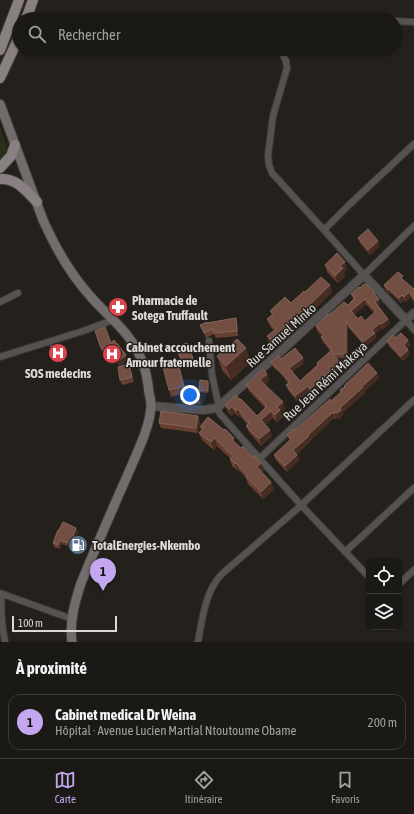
<!DOCTYPE html>
<html lang="fr">
<head>
<meta charset="utf-8">
<style>
	:root { --surface:#1b1915; --page:#282622; --text:#f1f3f6; --muted:#a0a0a0; --line:#393834; --accent:#c5a7f1 }
	body { margin:0; font-family:"Asap Condensed",sans-serif; background:var(--page); color:var(--text) }
	.controls { position:absolute; right:12px; bottom:12px; display:grid; overflow:hidden; border-radius:8px; box-shadow:0 1px 3px #0004 }
	.controls button { width:36px; height:36px; display:grid; place-items:center; padding:0; border:0; border-bottom:1px solid var(--line); background:var(--surface); color:var(--text); font:20px sans-serif }
	.scale { position:absolute; left:12px; bottom:10px; width:105px; box-sizing:border-box; padding-left:4px; border:2px solid #dcdad6; border-top:0; font-size:11px; line-height:14px; white-space:nowrap; color:#dcdad6; -webkit-text-stroke:3px #24211c; paint-order:stroke }
	.you { position:absolute; left:190px; top:395px; width:14px; height:14px; margin:-10px; border:3px solid #fff; border-radius:50%; background:#1a73e8; box-shadow:0 0 0 6px #1a73e833 }
	.badge { display:grid; place-items:center; width:26px; height:26px; border-radius:50%; background:var(--accent); color:#111; font-size:13px; font-weight:700 }
	.pin { position:absolute; translate:-50% -33px; filter:drop-shadow(0 1px 2px #0008) }
	.pin::after { content:''; position:absolute; top:21px; width:14px; height:12px; background:inherit; clip-path:polygon(0 0,100% 0,50% 100%) }
	.list { margin:0; padding:0; list-style:none }
	h2 { display:flex; justify-content:space-between; align-items:center; height:52px; margin:0; padding:0 16px; font-size:17px }
	h2 small { font-size:13px; font-weight:400; color:var(--muted) }
	.list li { display:grid; grid-template-columns:26px 1fr auto; gap:12px; align-items:center; box-sizing:border-box; height:56px; margin:0 8px 8px; padding:0 8px; border:1px solid var(--line); border-radius:12px }
	.list b { display:block; font-size:15px; white-space:nowrap }
	.list p { margin:0; font-size:13px; white-space:nowrap; color:var(--muted) }
	.list em { font-size:13px; font-style:normal; color:var(--muted) }
	.icon { flex:none; width:22px; height:22px; fill:none; stroke:currentColor; stroke-width:2; stroke-linecap:round; stroke-linejoin:round }
	.map { position:relative; flex:none; width:414px; height:642px; overflow:hidden }
	.search { position:absolute; background:var(--surface); box-shadow:0 1px 3px #0004; left:12px; right:12px; top:12px; height:44px; display:flex; align-items:center; gap:10px; box-sizing:border-box; padding:0 14px; border-radius:22px; color:var(--muted); font-size:15px }
	.sheet { height:116px; background:var(--surface) }
	nav { display:flex; justify-content:space-around; align-items:center; box-sizing:border-box; height:56px; border-top:1px solid var(--line); background:var(--surface); font-size:11px; color:var(--muted) }
	nav a { display:grid; justify-items:center; gap:2px }
	nav .on { color:var(--accent) }
	.map>svg:first-child { display:block }
	.green { fill:#283018 }
	.lines { fill:none; stroke-linecap:round; stroke-linejoin:round }
	.minor-casing { stroke:#3e3b36; stroke-width:8 }
	.tertiary-casing { stroke:#3e3b36; stroke-width:10 }
	.secondary-casing { stroke:#3e3b36; stroke-width:11 }
	.primary-casing { stroke:#3e3b36; stroke-width:12 }
	.minor { stroke:#555251; stroke-width:6 }
	.tertiary { stroke:#555251; stroke-width:8 }
	.secondary { stroke:#726d6c; stroke-width:9 }
	.primary { stroke:#898181; stroke-width:10 }
	.wall { fill:#663f31; fill-rule:evenodd }
	.shaded-wall { fill:#462c21 }
	.building { fill:#734f43; stroke:#83655a; fill-rule:evenodd }
	.labels { text-anchor:middle; stroke-width:3; stroke-linejoin:round; paint-order:stroke }
	.poi-label { font-size:13px; font-weight:bold; fill:#dcdad6; stroke:#24211c; text-anchor:start }
	.street-label { font-size:13px; fill:#dcdad6; stroke:#24211c }
</style>
</head>
<body>
<div class="map">
<svg width="414" height="642" viewBox="0 0 414 642">
	<rect width="100%" height="100%" fill="#24211c"/>
	<path class="green" d="M0,127l7,21 -1,6 -6,10z"/>
	<g class="lines">
		<defs>
			<path id="minor" d="M395,21l19,1
				M280,49l6,12 1,7 -14,48 -5,39 1,10 3,8 52,57 40,45 50,-49
				M324,230l26,-26 64,-60
				M0,302l18,-9
				M209,341l3,34 7,32
				M0,357l83,-26 30,-11
				M217,408l3,6 81,91 68,72
				M260,458l146,-138 8,10
				M345,552l69,-64
				M399,584l15,-14
				M0,593l72,26
				M2,594c-2,16 0,32 3,48
				M198,642c3,-17 7,-45 17,-59 2,-4 5,-7 8,-10l74,-64 117,-109"/>
			<path id="tertiary" d="M151,406l52,4 14,-2 50,-44 97,-89 42,45 8,-7"/>
			<path id="secondary" d="M0,104l43,116c12,27 28,55 48,77 11,13 25,24 36,38 14,18 20,35 22,58 1,4 2,8 2,12 0,20 -15,50 -23,69 -16,36 -32,73 -47,109 -6,19 -12,39 -9,59"/>
			<path id="primary" d="M26,19l7,-19
				M0,50l19,-50
				M0,78l19,-41
				M0,168l11,-12 4,-11
				M0,179c17,-1 26,12 37,23"/>
		</defs>
		<use href="#minor" class="minor-casing"/>
		<use href="#tertiary" class="tertiary-casing"/>
		<use href="#secondary" class="secondary-casing"/>
		<use href="#primary" class="primary-casing"/>
		<use href="#minor" class="minor"/>
		<use href="#tertiary" class="tertiary"/>
		<use href="#secondary" class="secondary"/>
		<use href="#primary" class="primary"/>
	</g>
	<path class="wall" d="M358,238l22,8 -10,9 -10,-12z
		M325,265l22,4 -3,3 1,4 -7,7 -11,-11z
		M404,281l10,8v13l-3,-5 -5,5 -2,-2 -3,3 -10,-10 -1,1 -4,-4 -2,-5z
		M330,285l2,7 -28,28 -1,-1 -15,15 1,3 -15,12 -4,-5 -3,-8 7,-5 -4,-5 -3,-7 5,-4 -2,-4 21,-8z
		M360,288l17,9 3,7 -2,2 10,13 2,4 -7,6 -1,-1 -7,5 1,5 -11,9 -17,-20v31h-11l3,4 2,5 -16,14 1,3 -6,5 -2,-2 -7,7 -3,-3 -12,10 -9,-11 -2,-5 2,-2 -7,-9 -8,-7 -2,-5 10,-3 23,4 -12,9 8,9 17,-16v-2l13,-12 -7,-9 -2,-5 1,-1 -5,-5 -1,-5 13,-11 19,-10 5,-6 -2,-5zM366,304l8,9 -9,8 -7,-2 -4,-4z
		M236,318l1,4 1,14 -22,2 -2,-4 -8,4 -6,-13 7,-2z
		M95,331l16,12 17,17 -8,6 -6,-8 -5,3 -6,-8z
		M395,338l13,2 2,5 -3,3 3,6 -7,7 -14,-15 -2,-5z
		M187,343l8,20 -11,4 -8,-20z
		M58,344l4,11 -8,3 -4,-12z
		M217,356l34,6 -20,18 -9,-10z
		M129,364l5,18 -12,3 -2,-5z
		M178,364l3,7 5,22 13,-1 2,4v8l-18,-1 -2,-4 1,-5 -11,3 -2,-7z
		M377,373l2,5 -14,13v2l-23,20 1,2 -4,4 -1,-2 -2,2 -2,-1 -23,22v1l-14,13 2,6 -12,12 -11,-12 -2,-5 16,-14 -3,-6 8,-5 36,-29 10,-9 -1,-2 4,-3v-1z
		M267,374l2,6 -4,4 20,25 -4,3 2,5 -6,5 -4,-4 -8,7 7,11 -11,10 -12,-14 -3,-6 2,-1 -8,-9 -1,1 -4,-4 -4,3 -3,-4 -3,-7 11,-10 21,21 8,-8 -16,-17 -3,-6z
		M208,381l1,2 -1,10 -8,-1 -1,-2z
		M198,416l2,5 -2,12 -37,-5 -2,-5z
		M208,417l33,31 20,15 3,7 -2,2 9,10 3,8 -11,9 -15,-15 -2,-6 -7,-8 -1,1 -6,-5 -2,-7v-1l-13,-12 -3,4 -12,-10 -3,-7 3,-3 -2,-3z
		M59,530l19,2 -2,5 7,3 2,4 -3,7 -20,-7 -2,5 -6,-2 -1,-4z"/>
	<path class="shaded-wall" d="M378,241l2,5 -10,9 -2,-5z
		M345,262l2,7 -3,3 1,4 -7,7 -3,-7 5,-10z
		M330,285l2,7 -28,28 -3,-7z
		M389,289l2,4 -1,1 -2,-4z
		M409,292l2,5 -5,5 -2,-5z
		M402,295l2,5 -3,3 -2,-5z
		M365,299l1,5 -13,12 -2,-5z
		M379,299l1,5 -3,3 -2,-5z
		M301,312l2,7 -15,15 1,3 -15,12 -2,-8 12,-14z
		M388,319l2,4 -7,6 -2,-5z
		M346,322l2,5v31l-2,-4z
		M380,323l2,5 -7,5 1,5 -11,9 -2,-5 9,-12z
		M408,340l2,5 -4,5 -2,-5z
		M246,348l5,14 -20,18 -5,-14z
		M408,350l2,4 -7,7 -2,-5z
		M112,353l2,5 -5,3 -2,-5z
		M126,355l2,5 -8,6 -2,-5z
		M303,358l1,5 -13,10 -2,-5z
		M340,362l2,5 -16,14 1,3 -6,5 -1,-5 4,-7z
		M178,364l3,7 5,22 -2,-7z
		M377,373l2,5 -14,13v2l-23,20 1,2 -4,4 -2,-6 3,-5z
		M267,374l2,6 -6,6 -3,-6z
		M208,381l1,2 -1,10z
		M318,382l1,5 -7,7 -2,-5z
		M308,386l1,5 -12,10 -2,-5z
		M199,392l2,4v8l-2,-4z
		M283,402l2,7 -4,3 2,5 -6,5 -2,-7 2,-8z
		M232,407l3,6 -4,3 -2,-7z
		M238,409l2,7 -1,1 -3,-6z
		M271,411l2,7 -10,9 -2,-7z
		M333,412l1,6 -23,22v1l-16,15 -2,-6 15,-15z
		M336,412l2,5 -2,2 -2,-5z
		M198,416l2,5 -2,12 -2,-5z
		M270,430l2,6 -11,10 -2,-7z
		M215,438l2,8 -3,4 -3,-8z
		M234,438l3,7 -5,-5z
		M297,455l2,5 -12,12 -2,-6z
		M236,463l3,7 -1,1 -3,-7z
		M261,463l3,7 -5,5 -2,-8z
		M271,482l3,8 -11,9 -2,-7z
		M76,528l2,4 -4,8 -1,-4z
		M60,540l2,4 -2,5 -2,-4z
		M83,540l2,4 -3,7 -1,-4z"/>
	<path class="building" d="M368,229l10,12 -10,9 -10,-12z
		M337,253l8,9 -5,4 3,2 -8,8 -10,-11z
		M398,272l5,4 -2,2 13,11v10l-5,-7 -5,5 -2,-2 -3,3 -10,-9 -1,1 -4,-5z
		M321,277l9,8 -29,28v-1l-17,15 2,2 -14,12 -5,-5 9,-7 -9,-10 6,-5 -3,-3 15,-14 6,6 13,-12 1,1z
		M364,284l4,1 7,8 -1,1 5,5 -4,3 13,17 -7,5 -1,-1 -8,7 3,3 -12,9 -17,-20v32h-14l8,8 -16,15 2,2 -6,5 -2,-2 -8,7 -2,-3 -13,10 -9,-11 4,-3 -11,-12 -8,-8 7,-6 3,3 14,-11 8,10 -14,10 11,13 18,-16 -1,-2 15,-13 -11,-13 3,-2 -8,-9 12,-12 1,1 15,-13 4,3 7,-7 -4,-4 8,-7 1,1zM365,299l11,12 -11,10 -4,-5 -3,3 -7,-8z
		M236,318l1,13 -23,2 -1,-4 -9,4 -4,-8 7,-3v1z
		M105,327l6,16 3,-3 12,15 -8,6 -6,-8 -5,3 -6,-8 -6,-17z
		M401,333l7,7 -4,5 4,5 -7,6 -14,-15 6,-6 2,3z
		M237,339l9,9 -20,18 -9,-10z
		M187,343l6,15 -11,4 -6,-15z
		M58,344l3,6 -9,3 -2,-7z
		M368,363l9,10 -15,13 1,1 -23,21 1,2 -4,3 -1,-1 -2,2 -1,-2 -25,23 1,1 -16,14 4,5 -12,11 -11,-11 17,-16 -4,-4 7,-6 1,1 35,-31 1,2 10,-9 -1,-2 5,-3 -1,-1z
		M129,364l3,13 -12,3 -2,-13z
		M178,364l6,22 -15,4 -6,-23z
		M263,369l4,5 -7,6 23,22 -6,5 3,3 -5,5 -4,-4 -10,9 9,10 -11,9 -13,-13 3,-3 -11,-14 -2,2 -4,-4 -3,2 -4,-4 11,-10 4,5 1,-1 16,17 9,-9 -1,-1 1,-1 -20,-20z
		M200,380l8,1v10l-9,-1z
		M199,392v8l-18,-1 1,-6z
		M161,411l37,5 -2,12 -37,-5z
		M208,417l16,13 1,-1 9,9 -2,2 9,8 2,-2 10,11 1,-2 7,8 -4,4 14,15 -10,10 -15,-15 1,-2 -11,-12 -1,1 -5,-5 3,-3 -18,-18 -4,4 -12,-9 5,-6h-4z
		M63,522l13,6 -3,8 10,4 -2,7 -21,-7 -2,5 -5,-2 5,-13h1z"/>
	<defs>
		<symbol id="pharmacy-disc" viewBox="-11 -11 22 22"><circle r="9.5" fill="#e0444e" stroke="#24211c"/><path d="M-2-6h4v4h4v4h-4v4h-4v-4h-4v-4h4Z" fill="#fff"/></symbol>
		<symbol id="hospital-disc" viewBox="-11 -11 22 22"><circle r="9.5" fill="#e0444e" stroke="#24211c"/><path d="M-5-5h3v3.5h4V-5h3V5h-3V1.5h-4V5h-3Z" fill="#fff"/></symbol>
		<symbol id="fuel-disc" viewBox="-11 -11 22 22"><circle r="9.5" fill="#5c6f8a" stroke="#24211c"/><path d="M-5.5-6h7V0h2V4h1.3V-2.5L3-4.5l.8-.8L6-3V5H2.5V1h-1V6h-7ZM-4.2-4.7v3.2H.2V-4.7Z" fill="#fff"/></symbol>
	</defs>
	<g fill-rule="evenodd">
		<use href="#pharmacy-disc" x="107" y="296" width="22" height="22"/>
		<use href="#hospital-disc" x="47" y="342" width="22" height="22"/>
		<use href="#hospital-disc" x="101" y="343" width="22" height="22"/>
		<use href="#fuel-disc" x="67" y="534" width="22" height="22"/>
	</g>
	<g class="labels">
		<g class="poi-label">
			<text x="132" y="305">Pharmacie de<tspan x="132" dy="15">Sotega Truffault</tspan></text>
			<text x="126" y="352">Cabinet accouchement<tspan x="126" dy="15">Amour fraternelle</tspan></text>
			<text x="58" y="378" text-anchor="middle">SOS medecins</text>
			<text x="92" y="550">TotalEnergies-Nkembo</text>
		</g>
		<g class="street-label">
			<text transform="translate(281 335) rotate(-42)" y="5">Rue Samuel Minko</text>
			<text transform="translate(325 381) rotate(-43)" y="5">Rue Jean Rémi Makaya</text>
		</g>
	</g>
</svg>
<div class="controls">
<button><svg class="icon" aria-label="locate" viewBox="0 0 24 24"><circle cx="12" cy="12" r="6"/><path d="M12 2v4M12 18v4M2 12h4M18 12h4"/></svg></button>
<button><svg class="icon" aria-label="layers" viewBox="0 0 24 24"><path d="M12 4l9 5-9 5-9-5zM3 14l9 5 9-5"/></svg></button>
</div>
<div class="scale">100 m</div>
<div class="you"></div>
<div class="pin badge" style="left:103px;top:591px">1</div>
<div class="search"><svg class="icon" aria-label="search" viewBox="0 0 24 24"><circle cx="10" cy="10" r="6"/><path d="M15 15l6 6"/></svg>Rechercher</div>
</div>
<section class="sheet">
<h2>À proximité<small></small></h2>
<ul class="list">
<li><span class="badge">1</span><div><b>Cabinet medical Dr Weina</b><p>Hôpital · Avenue Lucien Martial Ntoutoume Obame</p></div><em>200 m</em></li>
</ul>
</section>
<nav>
<a class="on"><svg class="icon" aria-label="map" viewBox="0 0 24 24"><path d="M3 6l6-2 6 2 6-2v14l-6 2-6-2-6 2zM9 4v14M15 6v14"/></svg>Carte</a>
<a><svg class="icon" aria-label="directions" viewBox="0 0 24 24"><path d="M12 3l9 9-9 9-9-9zM9 14v-3h6M13 9l2 2-2 2"/></svg>Itinéraire</a>
<a><svg class="icon" aria-label="saved" viewBox="0 0 24 24"><path d="M7 4h10v16l-5-4-5 4z"/></svg>Favoris</a>
</nav>
</body>
</html>
